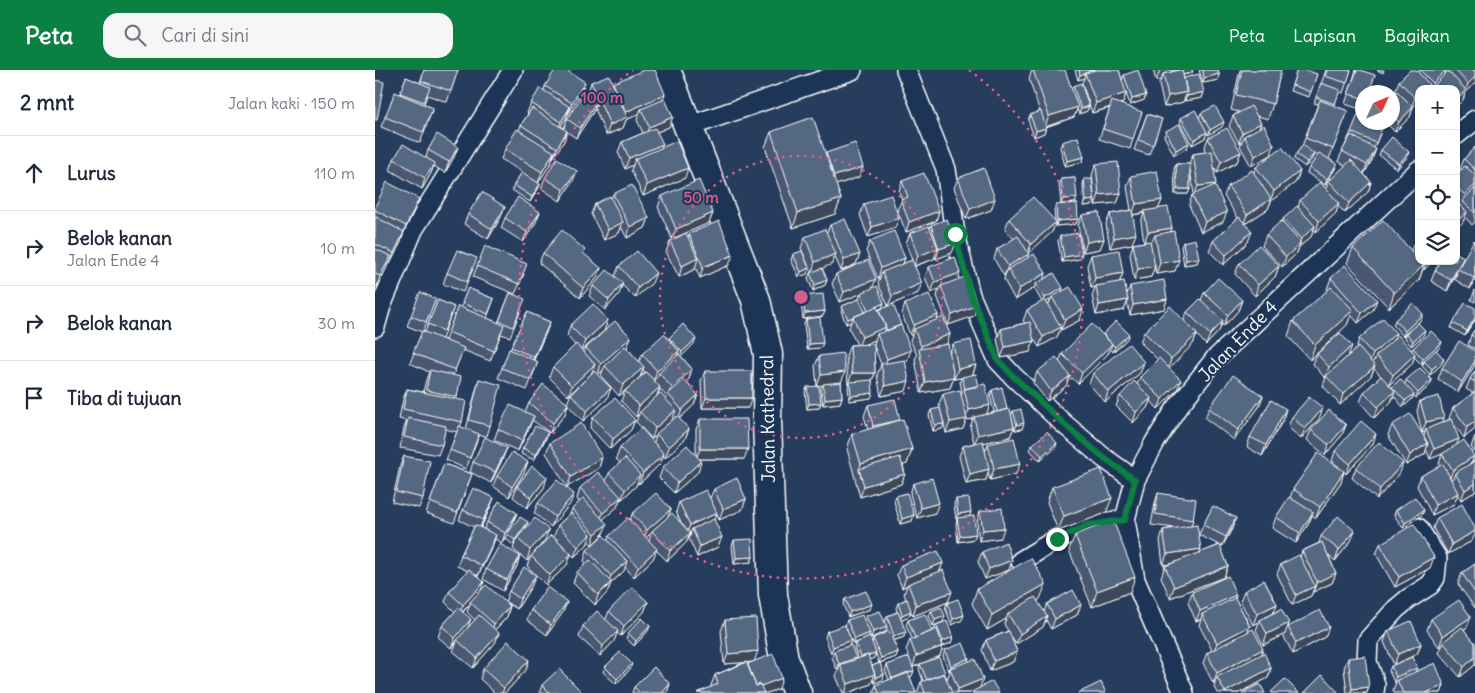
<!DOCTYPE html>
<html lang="id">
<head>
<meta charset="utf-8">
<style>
	:root { --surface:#fff; --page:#f6f6f7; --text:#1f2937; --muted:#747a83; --line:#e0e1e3; --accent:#0b8043 }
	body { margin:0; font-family:Delius,sans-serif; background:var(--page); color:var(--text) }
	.controls { position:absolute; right:15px; top:15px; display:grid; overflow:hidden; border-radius:10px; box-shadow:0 1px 4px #0004 }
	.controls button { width:45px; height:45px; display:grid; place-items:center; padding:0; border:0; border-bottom:1px solid var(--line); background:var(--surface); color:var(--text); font:25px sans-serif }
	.compass { position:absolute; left:980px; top:15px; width:45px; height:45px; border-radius:50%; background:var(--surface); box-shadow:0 1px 4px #0004; rotate:46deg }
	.stop { position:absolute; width:15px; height:15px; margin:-11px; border:4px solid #0b8043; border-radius:50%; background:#fff }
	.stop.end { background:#0b8043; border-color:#fff; box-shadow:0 1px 5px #0008 }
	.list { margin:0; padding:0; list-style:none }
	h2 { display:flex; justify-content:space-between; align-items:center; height:65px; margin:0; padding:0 20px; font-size:21px }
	h2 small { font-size:16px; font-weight:400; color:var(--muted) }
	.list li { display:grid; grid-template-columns:32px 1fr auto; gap:15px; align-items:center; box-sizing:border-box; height:75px; padding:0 20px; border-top:1px solid var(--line) }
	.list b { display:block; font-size:19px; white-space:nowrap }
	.list p { margin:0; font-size:16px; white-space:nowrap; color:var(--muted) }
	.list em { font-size:16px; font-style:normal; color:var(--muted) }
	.icon { flex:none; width:28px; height:28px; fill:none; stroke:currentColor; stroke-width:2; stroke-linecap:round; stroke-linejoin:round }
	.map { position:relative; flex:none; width:1100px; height:623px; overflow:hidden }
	header { display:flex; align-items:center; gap:30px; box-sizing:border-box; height:70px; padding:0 25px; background:var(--accent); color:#fff }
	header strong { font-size:24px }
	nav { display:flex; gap:28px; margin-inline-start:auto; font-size:18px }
	.search { width:350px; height:45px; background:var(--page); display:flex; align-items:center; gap:12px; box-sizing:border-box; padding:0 18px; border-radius:15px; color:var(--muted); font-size:19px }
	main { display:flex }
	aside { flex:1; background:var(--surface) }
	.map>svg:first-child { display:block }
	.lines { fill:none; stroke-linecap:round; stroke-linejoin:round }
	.minor-casing { stroke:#fff; stroke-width:22 }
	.highway-casing { stroke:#fff; stroke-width:31 }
	.minor { stroke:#1d3557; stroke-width:19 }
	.highway { stroke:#1d3557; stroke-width:28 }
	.wall { fill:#49596f; stroke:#fff; fill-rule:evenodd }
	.shaded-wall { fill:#3c485a; stroke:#fff }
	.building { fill:#556781; stroke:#fff }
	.route { stroke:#0b8043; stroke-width:6 }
	.ring { fill:none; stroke:#d45d8c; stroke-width:2.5; stroke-dasharray:2.5 5 }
	.labels { text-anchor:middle; stroke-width:4; stroke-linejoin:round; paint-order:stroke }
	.street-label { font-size:18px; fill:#fff; stroke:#1d3557 }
	.centre { fill:#d45d8c; stroke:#1d3557; stroke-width:2.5 }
	.ring-label { font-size:15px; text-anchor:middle; font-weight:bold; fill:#d45d8c; stroke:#1d3557; stroke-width:4; stroke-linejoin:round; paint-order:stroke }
</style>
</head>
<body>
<header>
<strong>Peta</strong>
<div class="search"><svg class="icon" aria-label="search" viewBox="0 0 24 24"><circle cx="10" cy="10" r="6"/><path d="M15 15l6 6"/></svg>Cari di sini</div>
<nav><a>Peta</a><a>Lapisan</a><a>Bagikan</a></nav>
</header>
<main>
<aside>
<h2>2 mnt<small>Jalan kaki · 150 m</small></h2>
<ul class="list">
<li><svg class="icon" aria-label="ahead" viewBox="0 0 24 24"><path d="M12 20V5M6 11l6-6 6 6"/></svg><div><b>Lurus</b></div><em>110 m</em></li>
<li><svg class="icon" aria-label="right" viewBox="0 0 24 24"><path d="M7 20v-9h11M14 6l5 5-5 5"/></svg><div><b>Belok kanan</b><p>Jalan Ende 4</p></div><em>10 m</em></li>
<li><svg class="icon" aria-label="right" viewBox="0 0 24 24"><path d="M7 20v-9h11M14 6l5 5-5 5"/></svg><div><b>Belok kanan</b></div><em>30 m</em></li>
<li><svg class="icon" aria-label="arrive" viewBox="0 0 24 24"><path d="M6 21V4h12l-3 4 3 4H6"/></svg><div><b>Tiba di tujuan</b></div></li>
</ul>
</aside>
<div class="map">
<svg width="1100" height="623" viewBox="0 0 1100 623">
	<rect width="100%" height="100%" fill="#263d5e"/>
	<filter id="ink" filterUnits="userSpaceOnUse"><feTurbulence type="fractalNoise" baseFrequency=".02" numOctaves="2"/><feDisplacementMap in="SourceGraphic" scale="10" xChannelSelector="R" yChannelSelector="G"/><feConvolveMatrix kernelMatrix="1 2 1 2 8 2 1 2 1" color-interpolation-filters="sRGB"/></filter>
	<g filter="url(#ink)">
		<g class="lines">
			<defs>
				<path id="minor" d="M531,0l40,99 9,65 15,61 28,65 16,17 49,46 41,35 31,22
					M312,57l165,-57
					M1081,65l19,-15
					M0,234l6,2 32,-76 100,-160
					M0,257l6,-21
					M646,491l36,-22 32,-14 36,-5
					M809,623l-49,-113 -10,-60 10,-40 20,-38 21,-33 39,-50 204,-189
					M999,623l1,-9 -8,-22 1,-22 28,-31 12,-10 22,-14 5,-7 2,-20 -19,-30"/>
				<path id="highway" d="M291,0l90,230 12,54 -1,66 6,175 11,64 13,34"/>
			</defs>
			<use href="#minor" class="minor-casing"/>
			<use href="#highway" class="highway-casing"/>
			<use href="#minor" class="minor"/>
			<use href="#highway" class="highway"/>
		</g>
		<path class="wall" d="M49,0h34l-11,32 -20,-7 -3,9 9,4 -13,35 -39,-16 4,-10 15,-23 6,-17 14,6z
			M657,0l39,19 2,-3 16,20 -2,5 -8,3 -2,-5 -3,8 -28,10v1l-2,5 -10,4 -6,-17 2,-5 10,-3 -11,-33z
			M700,0h44l3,10 2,-5 22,20 -2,5 -14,5 -4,-12 -3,10 -3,1 13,35 -3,10 -31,-10 11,-31 -18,5 -10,-30 2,-5 -6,2z
			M778,0h25l14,3 -9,2 1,3 20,14 -2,6 -17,3v-3l-2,4 -19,5 -5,-23 2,-4 -5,1z
			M824,0h19l1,4 -1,6 -15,3z
			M865,0h41l-8,34 -5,15 -11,-3 4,7 -2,5 15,17 -23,21 -11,-20 2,-5 -3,2 -10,-17 4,-10 6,-4 -8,-2z
			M922,0l20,4 -8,23 -19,-6z
			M951,0h25l-8,23 -4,-1 -5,14 14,5 -19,48 8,5 -2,5 -10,16 -18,-12 2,-5 9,-13 -6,-3 2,2 -2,5 -7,8 -11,-8 2,-5 6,-8 16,-42 -4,-1z
			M981,0l7,22v18l-18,-6z
			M1002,0h7l-1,3z
			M1044,0h27l-1,3 4,-1v-2h26v14l-10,9 -2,7 -7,7v-18h-25v-1l-3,-2 -9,3v12l-6,6 -3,10 -15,15 -10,-10h8v-27l3,-3h-1l4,-11 19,-9z
			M216,12l22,3v-2l50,16 6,28 -12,5 4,16 24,30 -42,18 -12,-26 2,-5 -8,4 -7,-17 4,-10 21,-9 -6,-13 2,-6 -13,6 -3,8 -17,7 -11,-26 -19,29 -9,-6 -3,9 -12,17 -1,5 -13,20 2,1 -2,5 -8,13 -18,-12 2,-5 8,-13 -21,-13 4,-10 14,-19 2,-5 7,-11 -1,-1 4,-10 13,-12 1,-5 36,7 -13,21 -2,4 -5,8 3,2 3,-9 21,-26z
			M826,43l21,14 -14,8 -2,-2 -1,5 -13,7 -12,-22 1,-5h18z
			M772,44l15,5 -13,36 -15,-5z
			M791,61l21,17 -13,7 -10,-19z
			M396,62l92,35 -4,10 -23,8 5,14 -6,15 -42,14 -28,-81z
			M976,62l29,2 -6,14 -2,12 -8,14 7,8 -3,10 -23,21 -7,-7 -2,7 -20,19 -2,-3 -3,8 -12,10 -2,6 -15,14 -20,-21 4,-11 16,-13 1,-3 15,-11 2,-8 26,-12 3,-7 17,-15 -8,-5z
			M833,68l33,14 -4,10 -20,11 -3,-6 1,19 8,36 -22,10 -12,-27 3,-10 2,-1 -4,-24v19l-2,5h-13l-1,-25 2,-5h13l4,-10 13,-2 -2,-3z
			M687,72l22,15 -2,5 -17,4 -5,-19z
			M83,77l-4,10 -9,16 -11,-7 -3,7 -9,16 -32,-19 4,-11 32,-1 2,-8z
			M1100,77v75l-3,3 -7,-8 -2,5 -7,7v-54l5,-5 -1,-1 4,-10z
			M1006,80l26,7 -10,12 -18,-14z
			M721,94l25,29 -4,10 -22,2 -3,-30z
			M881,97l44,4 -4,11 -25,19 -3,8 -23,15 3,18 -25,23 -14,-14 4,-10 25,-23 -14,-22 4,-10 26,-14z
			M756,106l31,24 -4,9 14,19 -2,4 5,39 -19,3 -1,-7 -4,10 -17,3 -4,-26 3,-10 11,-2 -3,-20 3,-9 -11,2 -1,29 -22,4 -4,-24 4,-10 21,-4 -4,-23z
			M170,108l28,3 -13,20 -19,-13z
			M583,108l33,32 -25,9 -12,-31z
			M700,108l-14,26 -2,-20 2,-5z
			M709,109l8,26 -8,1 -1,-21z
			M527,111l37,30 -3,10 -30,11 -9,-22 5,-10 -3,-9z
			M238,124l36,24 -4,10 -18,10 -6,-11 -2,6 -15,7 -13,-26 4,-10 16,-5z
			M287,126l51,17 -4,10 -37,16 -14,-32z
			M44,129l-4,10 -11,23 -3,10 -11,22 -2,-1 -11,24 -2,-1v-79z
			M489,134l31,24 -27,9 -8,-22z
			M681,135l22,14 -2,5 -20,2 -1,-3 -3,9 -24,21 -1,5 19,15 -2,6 17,13 19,28 -19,10 -1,-1 -3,8 -18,10 -6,-9 1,3 -4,11 -29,6 -4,-19 4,-10 24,-6 -2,-2 4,-11 15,-8 -8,-14 -19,12 -11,-20 1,-5 -1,1 -10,-17 3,-10 17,-10 -9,-10 4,-10 46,2 -1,-11zM676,229l-3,7 -2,-4z
			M93,144l33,3 -13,22 -24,-15z
			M707,145l22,24 -4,10 -17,3 -5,-27z
			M130,148l31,4 -13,20 -22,-14z
			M455,155l30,29 -4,10 -15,7 -6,-14 -3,7 -10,4 5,12 -2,5 -12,6 -5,-13 2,-5 1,-1 -10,-24 4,-11 22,-5z
			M556,155l21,28 -16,6 -1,-2 -1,2 -19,7 3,27 -30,13 -10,-23 2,-5 -2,1 -12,-28 4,-10 35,17 -2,6 9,-4 -6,-17 4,-10 20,-6z
			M314,164l40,31 -29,13 -5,-11v2l-16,8 -13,-25 4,-11 18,-4z
			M685,166l20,23 -18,3 -4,-21z
			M1044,170v21h14l-9,9 -1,-1 -4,11 -30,28 -42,-45 6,-15 58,3 2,-6z
			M1100,171v39l-5,9 -16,-10 3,-6 -10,18 -16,-10 4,-10 26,-7z
			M808,172l16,16 -2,5 -13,2 -3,-18z
			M168,183l58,15 -4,10 -17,20 -41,-35z
			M418,184l14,20 -8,3 -8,-17z
			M716,185l32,18 -3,8 7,13 3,-8 37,13 -3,10 -34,6 -3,-13 -3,8 -28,5 -4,-19 3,-9 -4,1 -4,-22z
			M864,194l40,2 -4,11 -20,19 -20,-22z
			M102,196l47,8 -9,20 -42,-17z
			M244,196l33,17 -17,15 -13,-13 -3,9 -14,16 -16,-14 4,-10 24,-7 -2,-3z
			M554,197l29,12 16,37 -26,9 -11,-29 2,-7 -8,4 -6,-16z
			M98,199l-10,23 -20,-8 4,-11z
			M461,204l36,14 12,15 -2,5 -3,2 28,51h-2l1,30 -25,5 -4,-21 4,-11 -7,-18 1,27 -3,8 -1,17 -22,3 -1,-13 1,-4h-1l-2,-28 4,-11h7l-8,-17 2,-6 -5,2 -5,-13 1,-5 17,-7 1,-5 -20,8 -8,-18zM500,270l-1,4 -11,1z
			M956,208l42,32 -15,13 -7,-8 -4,10 -37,35 -22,-24 5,-15 35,-31 -1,-1z
			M93,218l26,11 -7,19 11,5 12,-30 11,17 -11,27 -9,-3 -11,27 -27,-11 -10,25 4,22 -1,2 6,23 -2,5 6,2 10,-39 3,-11 11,47 -3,10 -8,-1 -13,34 -20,-9 11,-28 -12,-3 -3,16 -4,10 -38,-7 4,-20 3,-7 -8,-2 4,-20 4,-10 16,3 3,-12 3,-8 -19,-9 12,-31 -15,-6 4,-10 25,-17 -13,32 2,1 13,-32 16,7 -12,32 3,1 13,-34 3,1z
			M1100,220v12l-4,-2z
			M829,223l38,7 -4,11 -14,15 -2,-2 -3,7 -13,14 -9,-10 -4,9 -24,24 8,22 -19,19 -8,-9 -3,8 -14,15 -17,-17 4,-10 17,-11 3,-8 18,-17 -18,-18 4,-10 40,-12 3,-8 14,-12z
			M427,226l23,15 -2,5 -20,3 -2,-17z
			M530,234l33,11 -1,5 13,14 -3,10 3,8 3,-8 23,21 -3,9 14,40 7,-2 -4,-17 2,-5 15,19 7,18 -4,10 -27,6 2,8 3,-7 28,30 -26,6 -2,-8 -2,8 -20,4 -7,-28 4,-10 11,-3 -4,-16 3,-8 -7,1 -3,9 -17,4 -7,-29 4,-10 18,1 1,-3 -2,-10 1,-4 -7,1v-1l-4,10 -29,5 -6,-34 2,-4 -7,-15 2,-5h-2l-8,-21z
			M152,242l23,10 -16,38 4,2 -11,28 -29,-12 4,-10z
			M1048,244l-2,6 -8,8 10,8 -12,10 -6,-8 1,-5 -3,3 -10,-11 2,-5z
			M431,249l15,29 -14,1 -3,-25z
			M233,250l-4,11 -22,19 2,3 2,-5h41l12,14 3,-8 26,-15 1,-1 25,6 -13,12 11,13 -3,10 -3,3 12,13 -4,10 -15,14 10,10 -4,10 -20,19 -2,-2 -3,8 -21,20 -1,-2 -2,4 -15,14 -1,-1 -3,8 -14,12v15l-11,11 -4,-4 -1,4 -13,12 -20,-21 4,-11 12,-11 2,-5 7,-7 -2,-3 3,-11 26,-7 3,-8 11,-10 -4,-4 4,-11 34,-6 2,-7 -4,4 -16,-17 3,-8 -3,3 -15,-16 4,-10 20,-19 -2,-2 -3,7 -21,19 -18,-20 2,-6 -5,5 9,24 -24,22 -15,-16 -3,9 -15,19 -18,-13 -14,31 -24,-11 4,-11 27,-17 4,-9h38l4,-9 6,-6 -9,8 -19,-19 4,-10 22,-22 -8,-9 3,-10zM285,319l7,8 -1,2 -9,-3z
			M1100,250l-10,16 -14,-8 2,-5z
			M1100,259v20l-7,-4 3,-10z
			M1021,263l-2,6 18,11 1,-2 27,-1 -4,4 6,13 -12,11 -8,-9 2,-4 -3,2 -7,-7 -2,7 -23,21 3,3v-1l13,-3 1,-4 24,5 -14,13 -3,-3 -1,4 -9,8 -9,-11 -3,6 -17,16 -14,-16 4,-10 17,-16 -7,-7 -3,7 -31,29 -17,-19 3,-9 -1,1 -12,-14 4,-10 32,1 7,-6 3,-10z
			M728,264l24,5 -14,13 -3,-3 -2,5 -30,30 -9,-9 -3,11 -19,15 -14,-18 4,-11 22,-10 3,-8 41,-19z
			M1100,281v14l-17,27 -20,-13 4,-11z
			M444,286l22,27 1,14 -2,6 -17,2 -2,-16 1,-4 -5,1 -2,-20z
			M769,292l-4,11 -35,29 -16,-18 4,-11z
			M330,301l43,37h-46l-1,-27z
			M1100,301v58l-11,9 -12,-16 5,23 17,11 -2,7 3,-2v31l-14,8 -4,-6 -3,10 -22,11 -15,-29 4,-10 19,-10 -1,-2 3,-10 -12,5 -4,-10 -1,5 -19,11 -18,-30 4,-10 32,11 1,-4 -3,1 -5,-22 3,-10 24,17 -1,4 7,-3 -1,-1 4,-10 20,-15 -7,-4 4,-10z
			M432,317l14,16 -2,5 -12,1 -2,-17z
			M493,335l32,15 12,29 -5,15 -4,1 2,9 -4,10 -41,13 -13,-48 5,-15 16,-4 -4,-14z
			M884,337l-25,33 -29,-22 4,-10z
			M556,340l11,19 -9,2 -4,-16z
			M638,341l9,18 -7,1 -4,-14z
			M218,347l42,3 -4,10 -21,19 -20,-21z
			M917,347l27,2 -18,20 -13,-12z
			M325,349l44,40h-44l-2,13 -24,21 -15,-15 4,-11 33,-12v-26z
			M908,350l-21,36 -15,-9 3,-10z
			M971,355l-4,10 -17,20 -18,-15 4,-10z
			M173,362l-2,6 -12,22 -13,-6 2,-6z
			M1100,366v16l-4,-5z
			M175,373l52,14 -3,11 -32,19 -21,-34z
			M682,373l-2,5 -15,13 -10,-11 2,-5z
			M998,374l-27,30 -2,-2 -3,10 -25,36 -4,-3 -3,8 -13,20 -24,-15 4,-11 14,-19 3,-9 46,-22 -7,-6 3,-10z
			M29,386l19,42 -4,10 -27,-6 8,-36z
			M128,388l-12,25 -21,-11 3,-10z
			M69,394l28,10 -18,49 -28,-10z
			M981,398l44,5 -23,26 -25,-21z
			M149,403l-15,24 -16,-11 4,-10z
			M538,414l22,29 -18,5 -7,-24z
			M142,416l27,2 -17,20 -14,-11z
			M677,417l54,26 -48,18 -11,-29z
			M339,419l32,10 -4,11 -23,10 -2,-6 -3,6 4,27 -21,10 -8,-18 2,-6 -1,1 -4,9 -19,18 -11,-11 -3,9 -19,18 -9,-10 -1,4 -13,12 -4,10 -12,12 -22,-22 4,-11 9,-9 -2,-2 3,-11 21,-10 1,-4 21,-16 2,-6 39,-5 -4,8 14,6 -5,-11 3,-10 31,-4zM276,463l-2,7 -3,-2z
			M783,423l35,27 -2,6 9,27 19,-8 -20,-10 4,-10 29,4 -10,18 -2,-1 8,20 -4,11 -54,21 -9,-21 4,-11 8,-3 -10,2 -3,-25 3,-10 11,-2 -23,-3 4,-22z
			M521,426l18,19 -2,6 -12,3 -6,-23z
			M581,429l14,18 4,22 -16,3 -2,-18 1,-5h-1l-2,-15z
			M163,433l32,1 -19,23 -17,-14z
			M115,438l-9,20 3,1 3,-7 26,1 -11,20 -7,-4 -17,37 -3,-2 6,17 24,11 4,-11 23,-6 -15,24 -11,-7 4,4 -3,11 -12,13 4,3 -4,10 -22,25 -20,-17 4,-9 -6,6 -13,-11 4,-11 13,-14 -10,-10 4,-10 19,-21 -11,-5 4,-11 13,-28 -15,-7 4,-10zM95,534l-3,8 8,8 -7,8 -5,-16z
			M1021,440h28l-2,5 -19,13 -9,-13z
			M605,441l21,27 -22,3 -2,-20z
			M1062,448l35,23 -24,13 -15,-26z
			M153,452l-4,8 21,10 -10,12 36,2 -4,11 -21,20 -19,-19 4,-10 -4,5 -14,-12 2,-6 -2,2 -7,-6 1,-5z
			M700,465l55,57 -38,15 -23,-57z
			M946,466l30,5 -16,20 -7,-6 8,18 -4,10 -19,9v-1l-2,5 -19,9 -15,-31 4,-10 19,-7 2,-6 17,-8z
			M359,470l19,17 -2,5 -17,2 -2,-18z
			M1005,474l50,24 -35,19 -19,-33z
			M607,482l30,8 -3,10 -24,9 -7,-17z
			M568,493l-4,9 9,30 -35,14 -2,-4 -2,4 -8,4 3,17 -11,4 5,11 -2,5 -16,6 4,11 -1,6 -9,3 -1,-4 -2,5 -23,9h-5l-7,-17 3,-7 -2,1 -5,-13 2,-5 -3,1 -6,-16 2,-6 24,9 -2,6 7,12v1l2,-1 -4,-10 1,-5 -2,1 -8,-18 2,-6h18l1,-4 19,16 -14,6 -2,-4 -1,4 4,5 1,-5 15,-6 -3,-10 2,-6 10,-4 -1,-4 2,-5 8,-4 -2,-5 3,-9 -5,3 -5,-13 4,-10zM501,584l3,9 -7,3 -2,-6 4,-2z
			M1100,494v44l-17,-24 4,-11z
			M142,496l-14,25 -20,-12 3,-10z
			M602,519l63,10 -3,2 7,11 3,-8 30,11 -26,14 -5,-9 -3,7 -27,17 -5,-8 6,16 -4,10 -23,9 -8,-21 4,-10 22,-9 -4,-7 2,-5 -19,11 -15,-26z
			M869,521l33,13 -3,8 15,11 -1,4 37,10 -32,17 -9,-17 1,-3 -22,11 -7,-15 3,-8 -6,3 -13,-24z
			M817,522l44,3 -1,3 15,28 -3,6 15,22 9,14 -3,10 -29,15h-22l-3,-6 1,-5 -2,1 -10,-20 4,-10 5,-3 -13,-25 2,-6 -5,2 -8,-18z
			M470,529l25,10 -22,8 -5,-13z
			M192,532l-4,10 -16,23 -20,-15 4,-10z
			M273,532l-4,10 -23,24 -4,-3 -3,8 -14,15 -21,-19 4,-11 23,-7 3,-8z
			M572,533l15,17 -10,5 -7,-17z
			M556,541l12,11 -10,4 -4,-10z
			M1056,549l36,8 -3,3 11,13v22l-15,12 -21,-24 4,-9 -4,3 -12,-17z
			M350,550l29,42 25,27 -12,4h-70l13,-5 5,-13 30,-13 -21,2 -3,-33z
			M533,550l24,11 2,-1 2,-5 17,12 -2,6 -8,3 -3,10 -27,11 -1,9 -2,1 6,16h-43l3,-8 13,-5 -4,-10 2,-5 22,-8 -3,-7 4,-10 2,-1 -6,-14z
			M273,561l-14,15 -8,-8 2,-5z
			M1013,561l33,13 -4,10 -23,11 -10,-23z
			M570,580l23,12 11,26 20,5h-27v-1l-2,1h-53l4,-11 2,-1 -4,-12 1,-5 25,10 2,5 3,-8h-1l-6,-15z
			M973,588l21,29 -2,6h-20l-3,-25z
			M154,590l-3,10 -21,23h-10l-15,-14 3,-10z
			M1016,596l25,5 28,14 -3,8h-47l-1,-3 3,-8h-2l-5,-11z
			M230,597l25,2 -14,15 -13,-12z
			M167,615l41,8h-44z
			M259,617l33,6h-35z"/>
		<path class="shaded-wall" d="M788,0h15l-15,4 -2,6 -5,1 4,-10z
			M807,0h11l-1,3 -12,2z
			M1071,0l-1,4 -14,14 2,-5z
			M710,3l-1,5 -6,2 2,-5z
			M844,4l-1,6 -15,3 1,-5z
			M1100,7v7l-10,9 -2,7 -7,7v-6l9,-10 3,-7z
			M210,12l-4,11 -13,21 4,-11z
			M812,22l-4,10 -19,5 4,-11z
			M829,22l-2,6 -17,3 2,-5z
			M751,23l-3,10 -31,10 4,-10z
			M290,24l-4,11 -20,4 -2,5 -13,6 -3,8 -17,7 4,-10 13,-6 3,-7z
			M1044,24v7l-8,7 4,-10z
			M771,25l-2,5 -14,5 2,-6z
			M223,30l-4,10 -18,28 4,-10z
			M714,36l-2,5 -8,3 2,-5z
			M195,37l-4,11 -9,14 4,-10z
			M703,37l-4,10 -29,10 4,-11z
			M1038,37l-3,10 -15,15 4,-10z
			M298,47l-4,10 -24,10 4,-10z
			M849,52l-2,5 -14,8 2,-5z
			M886,53l-4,10 -13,3 -2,5 -3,2 3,-10z
			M671,58l-2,5 -10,4 2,-6z
			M192,61l-3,10 -11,17 4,-10z
			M832,62l-2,6 -13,7 2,-5z
			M814,73l-2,5 -13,7 2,-5z
			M288,74l-4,10 -24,5 -2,6 -8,4 4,-11z
			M899,75l-3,10 -20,11 4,-10z
			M83,77l-4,10 -9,16 4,-11z
			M1001,79l-4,11 -9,16 4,-11z
			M179,82l-3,11 -13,20 4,-11z
			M866,82l-4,10 -20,11 4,-11z
			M1034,82l-2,5 -10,12 2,-5z
			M939,84l-2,5 -7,8 2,-5z
			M709,87l-2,5 -17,4 2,-5z
			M60,93l-4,10 -9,16 3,-11z
			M962,94l-2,5 -10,16 2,-6z
			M488,97l-4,10 -29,10 4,-11z
			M313,98l-3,10 -42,18 4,-11z
			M202,101l-4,10 -13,20 4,-11z
			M925,101l-4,11 -25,19 -3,8 -25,16 4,-10 24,-16 3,-8z
			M996,112l-3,10 -23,21 4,-10z
			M165,114l-2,5 -8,13 2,-5z
			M841,114l-3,10 -19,2 4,-10z
			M1100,115v7l-12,9 2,-6z
			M802,119h13l-2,5h-13z
			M746,123l-4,10 -22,2 4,-10z
			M702,128l-2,5 -14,1 2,-5z
			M44,129l-4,10 -13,27 4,-10z
			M466,129l-6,15 -42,14 5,-15z
			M620,129l-4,11 -25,9 4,-10z
			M719,130l-2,5 -8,1 2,-5z
			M787,130l-4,10 -26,5 4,-11z
			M964,133l-3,10 -20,19 3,-11z
			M130,137l-4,10 -13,22 4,-10z
			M564,141l-3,10 -30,11 3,-10z
			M165,142l-4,10 -13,20 4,-10z
			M852,142l-4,10 -22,10 4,-10z
			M1092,142l-4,10 -7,7v-7z
			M338,143l-4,10 -37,16 4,-10z
			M274,148l-4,10 -18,10 3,-11z
			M524,148l-4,10 -27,9 4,-10z
			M703,149l-2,5 -20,2 1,-5z
			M248,152l-4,11 -15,7 4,-10z
			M681,152l-4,10 -24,22 3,-10z
			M940,156l-4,11 -12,10 -2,6 -15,14 4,-10 13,-13 2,-5z
			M797,158l-4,10 -13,-3 -3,6 -8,2 4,-11z
			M877,161l-4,11 -25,23 3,-10z
			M29,162l-3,10 -11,22 4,-11z
			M761,164l-4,10 -22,4 4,-10z
			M729,169l-4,10 -17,3 4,-10z
			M581,173l-4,10 -16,6 3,-10z
			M563,178l-4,11 -20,7 4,-10z
			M461,184l-4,10 -20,9 3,-11z
			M485,184l-4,10 -15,7 3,-11z
			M654,184l-4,10 -17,5 -3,6 -1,1 4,-10z
			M707,184l-2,5 -18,3 2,-5z
			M358,185l-4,10 -29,13 3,-11z
			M16,186l-4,11 -10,20 3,-11z
			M1089,187l-4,11 -2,1 -11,22 4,-11z
			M323,188l-3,11 -16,8 3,-11z
			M530,188l-4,11 -19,3 -2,6 -2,1 3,-11z
			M824,188l-2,5 -13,2 2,-5z
			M804,190l-4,11 -19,3 4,-11z
			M1052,191h6l-9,9z
			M1049,195l-5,15 -30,28 5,-15z
			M780,196l-4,11 -17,3 4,-11z
			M904,196l-4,11 -20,19 3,-11z
			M226,198l-4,10 -17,20 3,-10z
			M434,198l-2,6 -8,3 2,-5z
			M281,203l-4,10 -17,15 3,-10z
			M585,203l-3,10 -16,3 -2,3 -8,4 4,-11z
			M671,203l-4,11h-6l-2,4 -19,12 4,-11z
			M748,203l-4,10 -23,3 -1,1 -4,1 4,-10z
			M1100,207v3l-5,9 4,-11z
			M501,209l-4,10 -32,13 4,-10z
			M452,210l-2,5 -12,6 2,-6z
			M248,213l-4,11 -14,16 4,-10z
			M547,213l-4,10 -30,13 4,-10z
			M688,218l-2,5 -9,4 -1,2 -8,5 2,-6z
			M792,229l-3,10 -34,6 3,-10z
			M753,230l-4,10 -28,5 3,-10z
			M867,230l-4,11 -14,15 4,-11z
			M1002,230l-4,10 -15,13 4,-10z
			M509,233l-2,5 -16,7 2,-5z
			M602,235l-3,11 -26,9 4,-10z
			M708,239l-3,11 -19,10 4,-10z
			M978,240l-6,15 -37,35 5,-15z
			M450,241l-2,5 -20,3 2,-6z
			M1048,244l-2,6 -18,16 2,-5z
			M563,245l-3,10 -21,4 -2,6h-2l4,-10z
			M478,247l-2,5 -5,2 2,-5z
			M1100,248v2l-10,16 2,-5z
			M233,250l-4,11 -23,20 4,-10z
			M848,251l-4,10 -13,14 4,-10z
			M175,252l-4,11 -16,34 4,-10z
			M511,257l-4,10 -5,-3 -2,6 -17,7 4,-10z
			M686,257l-4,10 -18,10 4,-10z
			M1050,260l-2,6 -12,10 2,-5z
			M1021,263l-3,10 -17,13 -1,4 -6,4 4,-10z
			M575,264l-3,10 -27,7 1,-5z
			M754,264l-2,5 -14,13 2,-5z
			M822,264l-4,10 -25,26 3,-11z
			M256,267l-4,11 -22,18 -2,4 -5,5 3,-11z
			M321,269l-2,5 -14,14 2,-6z
			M659,271l-4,11 -29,6 4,-11z
			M1067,272l-2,5 -15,14h-1l-3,3 2,-5z
			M448,273l-2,5 -14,1 2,-5z
			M737,274l-4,10 -30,30 4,-11z
			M977,276l-4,10 -23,22 4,-11z
			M536,280l-4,11 -24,9 4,-11z
			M304,281l-4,10 -16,12 -2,4 -4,4 4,-10z
			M1040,284l-3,10 -23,21 4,-10z
			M1069,289l-2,5 -12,11 2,-6z
			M1100,291v4l-17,27 4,-10z
			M769,292l-4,11 -35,29 3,-10z
			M220,294l-4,10 -23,22 4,-10z
			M601,295l-4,11 -18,3 4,-10z
			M1000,296l-4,10 -31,29 3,-11z
			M269,297l-4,10 -21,19 4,-11z
			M317,299l-3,10 -19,17 -1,-1 3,-7z
			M470,302l-4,11 -24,3 4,-11z
			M477,303h23l-4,10 -23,1z
			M695,306l-4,10 -19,15 4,-10z
			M579,307l-4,11 -29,5 4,-11z
			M806,310l-4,10 -19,19 4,-10z
			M1057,310l-2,5 -14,13 2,-5z
			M534,311l-3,10 -25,5 4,-10z
			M285,317l-4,11 -16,14 -1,2 -3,3 3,-11z
			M236,318l-4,11 -24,22 4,-10z
			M1020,321l-4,11 -17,16 4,-11z
			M498,323l-2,5 -22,3 2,-5z
			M1039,324l-2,5 -9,8 2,-6z
			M323,325l-4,10 -16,15 4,-10z
			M888,326l-4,11 -25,33 4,-10z
			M467,327l-2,6 -17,2 2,-6z
			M331,328h46l-4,10h-46z
			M776,328l-4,10 -14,15 3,-11z
			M446,333l-2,5 -12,1 2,-5z
			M193,334l-3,10 -15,19 3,-10z
			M615,335l-4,11 -12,1 -1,2 -7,1 -3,9 -17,4 4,-11 15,-3 4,-9z
			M948,338l-4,11 -18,20 4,-10z
			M911,339l-3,11 -21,36 4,-11z
			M301,340l-4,10 -20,19 3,-11z
			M159,346l-4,10 -12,25 4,-10z
			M1069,348l-4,10 -14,1 -1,3 -3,1 4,-11z
			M260,350l-4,10 -21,19 3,-10z
			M525,350l-31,17 4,-11z
			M1100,352v7l-11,9 3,-11z
			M649,353l-2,6 -7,1 2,-5z
			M569,354l-2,5 -9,2 2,-6z
			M971,355l-4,10 -17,20 4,-10z
			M639,357l-4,10 -36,8 4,-10z
			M314,359l-4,10 -20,19 4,-11z
			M173,362l-2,6 -12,22 2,-5z
			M1001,364l-3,10 -27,30 4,-10z
			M1084,369l-4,10 -25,10 4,-10z
			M682,373l-2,5 -15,13 2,-5z
			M1053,373l-3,11 -19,11 4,-10z
			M132,378l-4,10 -12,25 4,-11z
			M325,379h48l-4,10h-48z
			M537,379l-5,15 -46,13 -2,-7 2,-6z
			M289,384l-4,10 -21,20 4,-11z
			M1099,386l-4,11 -15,6 -2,5 -4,2 4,-10z
			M227,387l-3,11 -32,19 4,-10z
			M326,391l-3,11 -24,21 3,-10z
			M153,392l-4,11 -15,24 3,-10z
			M1028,393l-3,10 -23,26 3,-10z
			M645,394l-4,10 -26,6 4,-11z
			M614,399l-3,11 -20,4 4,-10z
			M969,401l-3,11 -25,36 4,-11z
			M530,404l-4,10 -41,13 4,-11z
			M265,405l-4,11 -15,14 4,-10z
			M172,407l-3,11 -17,20 4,-10z
			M1100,414v8l-14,8 4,-10z
			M1083,423l-4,11 -22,11 3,-10z
			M199,424l-4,10 -19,23 4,-10z
			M246,427l-4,10 -18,16 4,-10z
			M119,428l-4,10 -11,22 4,-10z
			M737,428l-6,15 -48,18 6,-15z
			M371,429l-4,11 -23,10 4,-11z
			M564,433l-4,10 -18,5 4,-10z
			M296,439l-4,10 -15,12 -1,2 -8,8 4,-11z
			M1049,440l-2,5 -19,13 2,-5z
			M596,442l-2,6 -13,1 2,-5z
			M938,442l-4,11 -13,20 4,-10z
			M142,443l-4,10 -11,20 3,-10z
			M342,443l-4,10 -21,6 -6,14 -19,18 3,-10 16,-16 4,-10z
			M539,445l-2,6 -12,3 2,-5z
			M861,448l-4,11 -10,18 4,-10z
			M153,452l-2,5 -8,12 -1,-1 -4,7 2,-5z
			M232,454l-4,10 -11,11 3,-11z
			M629,458l-3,10 -22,3 4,-11z
			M174,460l-4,10 -18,21 3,-11z
			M980,461l-4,10 -16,20 4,-11z
			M1100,461v3l-3,7 -24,13 4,-10z
			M216,464l-4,11 -13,12 4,-10z
			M601,464l-2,5 -16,3 2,-6z
			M121,465l-3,10 -15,31 4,-10z
			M347,467l-4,10 -21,10 3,-11z
			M282,479l-4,10 -19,18 4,-10z
			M826,479l-4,11 -34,5 4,-11z
			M196,484l-4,11 -21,20 4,-10z
			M145,486l-3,10 -14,25 4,-11z
			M378,487l-2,5 -17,2 2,-6z
			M1059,487l-4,11 -35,19 4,-10z
			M637,490l-3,10 -24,9 4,-10z
			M252,491l-3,10 -13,12 -4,10 -12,12 3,-10 10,-9 3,-10z
			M568,493l-4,10 -31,11 -1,1 -5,3 4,-11z
			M853,496l-4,11 -54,21 4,-11z
			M961,503l-4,10 -19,9 4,-10z
			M161,505l-4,10 -15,24 3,-10z
			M760,507l-5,15 -38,15 5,-16z
			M109,512l-4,11 -10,9v2l-11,11 4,-10z
			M671,514l-6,15 -30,18 -2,-3 -2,5 -19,11 5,-15z
			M940,516l-4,10 -19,9 4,-10z
			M577,522l-4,10 -35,14 3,-11z
			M861,525l-4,10 -30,9 -1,5 -5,2 4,-10z
			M192,532l-4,10 -16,23 4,-10z
			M273,532l-4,10 -23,24 3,-10z
			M497,534l-2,5 -22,8 2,-5z
			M902,534l-4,10 -13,6 -1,2 -6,3 4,-11z
			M706,535l-4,10 -26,14 4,-10z
			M135,536l-3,11 -16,17 3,-10z
			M536,541l-2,5 -9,4 2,-5z
			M589,545l-2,5 -10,5 1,-6z
			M570,546l-2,6 -10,4 2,-6z
			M672,546l-4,11 -27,17 4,-10z
			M1096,547l-4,10 -23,16 -1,-1v2l-4,3 4,-11z
			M96,549l-4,11 -10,10 -6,8 4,-10z
			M914,553l-4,11 -22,11 4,-11z
			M275,556l-2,5 -14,15 2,-5z
			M875,556l-4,10 -33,17 4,-10z
			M512,557l-2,5 -14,6 2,-6z
			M954,557l-4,10 -32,17 3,-11z
			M243,561l-4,10 -14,15 3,-10z
			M531,562l-2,5 -12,4 2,-5z
			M124,563l-4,10 -22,25 4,-10z
			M495,563l-2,5 -15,6 2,-5z
			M578,567l-2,6 -8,3 -3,10 -27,11 3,-11 25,-9 2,-6z
			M476,570l-2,6 -18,7 2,-6z
			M1046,574l-4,10 -23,11 4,-11z
			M888,579l-3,11 -43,17 -2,5 -2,1 4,-10z
			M383,581l-4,11 -30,2 4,-10z
			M523,582l-2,5 -17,6 2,-5z
			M642,582l-4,10 -23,9 4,-10z
			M501,583l-2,5 -14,6 2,-6z
			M1100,587v8l-15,12 4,-10z
			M481,588l-2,5 -14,2 -1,4 -2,1 2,-6z
			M594,588l-2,6 -17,4 -1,3 2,-5z
			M154,590l-3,10 -21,23h-3l2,-5z
			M257,594l-2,5 -14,15 1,-5z
			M896,598l-3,10 -29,15h-14v-1z
			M1042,598l-2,5 -18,7 -1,2h-2l2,-5z
			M539,601l-2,5 -22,9 2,-6z
			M500,604l-4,10 -23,9h-3l3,-9z
			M509,604l-1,6 -9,3 2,-5z
			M407,608l-3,11 -12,4h-14l2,-5z
			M608,609l-4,11 -9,3h-13l1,-4z
			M295,614l-3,9h-5z
			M1069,615l-3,8h-15z
			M994,617l-2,6h-16l1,-4z"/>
		<path class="building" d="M49,0h34l-7,21 -30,-10z
			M180,0h11l19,12 -13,21 -27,-17z
			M269,0h11l10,24 -39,18 -13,-29z
			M658,0h32l13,37 -29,9z
			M704,0h15l-14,5z
			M720,0h24l7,23 -30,10 -11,-30z
			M763,0l8,25 -14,4 -8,-24z
			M804,0h3l5,22 -19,4 -5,-22z
			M828,0h15l1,4 -15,4z
			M867,0h39l-8,34 -37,-9z
			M922,0h9l11,4 -6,18 -19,-7z
			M952,0h24l-4,13 -22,-7z
			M982,0h3l15,5 -6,17h-6v6l-15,-4z
			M1035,0h6l13,14 -5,5h-5v5l-4,4 -16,-17z
			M1045,0h26l-13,13z
			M1080,0h20v7l-7,7z
			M1073,1l18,19 -10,11v-12h-23l-1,-2z
			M824,4l5,18 -17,4 -3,-18z
			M234,5l18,42 -17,8 -19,-43z
			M31,7l24,10 -6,15 -24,-9z
			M0,10l9,2 -7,38h-2z
			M706,13l8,23 -8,3 -8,-23z
			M946,13l19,7 -5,14 -19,-7z
			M165,18l30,19 -9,15 -30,-19z
			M210,21l13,9 -18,28 -13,-9z
			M1022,21l16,16 -14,15 -6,-6v-21z
			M20,22l38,16 -10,24 -38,-15z
			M290,29l8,18 -24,10 -8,-18z
			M945,30l28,11 -15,38 -28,-11z
			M737,31l30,11 -9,27 -30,-10z
			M840,36l9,16 -14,8 -9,-17z
			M876,36l10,17 -19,10 -9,-17z
			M157,38l35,23 -10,17 -36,-23z
			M820,40l12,22 -13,8 -13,-22z
			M666,41l5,17 -10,3 -6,-16z
			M984,42l4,2v8h19l2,2 -8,19 -25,-11z
			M772,44l15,5 -9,26 -15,-5z
			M438,47l28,82 -43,14 -27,-81z
			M804,54l10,19 -13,7 -10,-19z
			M889,55l10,20 -19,11 -11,-20z
			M280,58l8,16 -34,14 -7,-16z
			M852,58l14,24 -20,10 -13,-24z
			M142,59l37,23 -12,20 -37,-23z
			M62,64l21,13 -9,15 -21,-12z
			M976,65l25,14 -9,16 -25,-14z
			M703,67l6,20 -17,4 -5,-19z
			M1017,67l17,15 -10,12 -18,-14z
			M302,71l11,27 -41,17 -12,-26z
			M480,73l8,24 -29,9 -8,-23z
			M28,74l32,19 -10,15 -31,-19z
			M928,75l11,9 -7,8 -11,-8z
			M907,77l18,24 -26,20 -18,-24z
			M1100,77v23l-11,-11z
			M837,81l4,33 -18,2 -5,-32z
			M944,83l18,11 -10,15 -18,-11z
			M182,88l20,13 -13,19 -19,-12z
			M976,90l20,22 -22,21 -20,-22z
			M743,92l3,31 -22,2 -3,-31z
			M1081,92l3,3 -3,3z
			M801,94h14v25h-13z
			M1090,96l10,9v10l-10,10 -9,-8v-12z
			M609,98l11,31 -25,10 -12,-31z
			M877,100l19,29 -24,16 -19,-29z
			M782,101l5,29 -26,4 -5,-28z
			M147,102l18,12 -8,13 -18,-12z
			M549,103l15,38 -30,11 -8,-22 7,-3 -6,-16z
			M700,108l2,20 -14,1 -2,-20z
			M709,109h8l2,21 -8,1z
			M324,110l14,33 -37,16 -14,-33z
			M12,112l32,17 -13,27 -31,-16v-3z
			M945,112l19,21 -20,18 -19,-21z
			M257,115l17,33 -19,9 -17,-33z
			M840,115l12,27 -22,10 -13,-27z
			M1100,118v25l-13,-12z
			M107,122l23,15 -13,22 -24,-15z
			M516,125l8,23 -27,9 -8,-23z
			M235,126l13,26 -15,8 -13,-26z
			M143,127l22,15 -13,20 -22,-14z
			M658,127l23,25 -25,22 -22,-25z
			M1081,131l11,11 -11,10z
			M702,133l1,16 -21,2 -1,-16z
			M922,136l18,20 -14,13 -18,-20z
			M793,137l4,21 -24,4 -4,-21z
			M757,140l4,24 -22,4 -4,-24z
			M724,142l5,27 -17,3 -5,-27z
			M1,147l28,15 -10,21 -19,-9v-24z
			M864,147l13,14 -26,24 -13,-14z
			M470,149l15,35 -16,6 -14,-35z
			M572,149l9,24 -17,6 -8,-24z
			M1008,150l36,39v2h1l4,4 -30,28 -41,-45z
			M344,151l14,34 -30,12 -14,-33z
			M906,151l20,22 -15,14 -20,-22z
			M554,156l9,22 -20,8 -8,-23z
			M450,159l11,25 -21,8 -10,-25z
			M187,160l23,20 -2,3 18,15 -18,20 -40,-35z
			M519,161l11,27 -24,10 -11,-27z
			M799,161l5,29 -19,3 -5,-28z
			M311,163l12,25 -16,8 -12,-25z
			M703,163l4,21 -18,3 -4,-21z
			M643,166l11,18 -21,12 -11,-17z
			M820,169l4,19 -13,2 -3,-18z
			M1044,170v11l-6,-6z
			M1099,170l1,37 -1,1 -16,-9z
			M775,171l5,25 -17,3 -5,-25z
			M884,175l20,21 -21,19 -19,-21z
			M110,176l42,18 -8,20 -42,-18z
			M0,179l16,7 -11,20 -5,-2z
			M82,180l20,8 -10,24 -20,-9z
			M744,180l4,23 -28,5 -4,-23z
			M262,181l19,22 -18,15 -19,-22z
			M427,181l7,17 -8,4 -8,-18z
			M1081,183l8,4 -13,23 -16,-9 5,-10h16z
			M659,184l12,19 -27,16 -11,-20z
			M580,187l5,16 -25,9 -6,-15z
			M493,190l8,19 -32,13 -8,-18z
			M537,190l10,23 -30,13 -10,-24z
			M970,195l32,35 -15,13 -31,-35z
			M447,198l5,12 -12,5 -5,-12z
			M232,200l16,13 -14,17 -16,-14z
			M679,203l9,15 -18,10 -9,-14z
			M592,206l10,29 -25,10 -11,-29z
			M843,208l24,22 -14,15 -24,-22z
			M789,210l3,19 -34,6 -3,-19z
			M749,211l4,19 -29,5 -3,-19z
			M502,216l7,17 -16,7 -7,-17z
			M695,217l13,22 -18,11 -13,-23z
			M956,217l22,23 -38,35 -22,-24z
			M93,218l26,11 -6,15 -26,-11z
			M45,222l16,7 -10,23 -15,-6z
			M135,223l15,6 -12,28 -14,-6z
			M448,224l2,17 -20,2 -3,-17z
			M554,224l9,21 -24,10 -9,-21z
			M484,229l6,13 -17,7 -6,-13z
			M825,229l23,22 -13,14 -23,-23z
			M63,230l16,7 -10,24 -16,-7z
			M670,230l16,27 -18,10 -16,-27z
			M1038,233l10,11 -18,17 -10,-11z
			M1090,233l10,5v10l-8,13 -14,-8z
			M218,234l15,16 -23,21 -15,-15z
			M518,234l8,21 -14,6 -8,-21z
			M83,236l46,19 -10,26 -46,-19z
			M795,236l27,28 -26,25 -27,-27z
			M502,237l9,20 -24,10 -9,-20z
			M152,242l23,10 -16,35 -23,-10z
			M445,247l3,26 -14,1 -3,-25z
			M568,247l7,17 -29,12 -7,-17z
			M1008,248l13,15 -23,21 -14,-15z
			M240,251l16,16 -30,27 -15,-16z
			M741,251l13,13 -14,13 -12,-13z
			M655,252l4,19 -29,6 -4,-18z
			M1043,253l7,7 -12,11 -7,-8z
			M308,254l13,15 -14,13 -13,-14z
			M717,254l20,20 -30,29 -20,-19z
			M526,255l10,25 -24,9 -10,-25z
			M1100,259v8l-4,-2z
			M47,261l42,17 -9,22 -42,-17z
			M1056,261l11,11 -19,17 -10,-11z
			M965,263l12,13 -23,21 -12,-13z
			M289,264l15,17 -22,20 -15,-17z
			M1023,265l17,19 -22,21 -17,-19z
			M596,270l5,25 -18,4 -5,-25z
			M1084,271l16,10v10l-13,21 -20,-14z
			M201,274l19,20 -23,22 -19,-19z
			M499,274l1,29h-23l-2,-28z
			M573,274l6,33 -29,5 -6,-33z
			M754,274l15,18 -36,30 -15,-19z
			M250,276l19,21 -21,18 -18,-19z
			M983,277l17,19 -32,28 -17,-18z
			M134,279l29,13 -8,18 -28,-12z
			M1061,280l8,9 -12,10 -8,-8z
			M468,283l2,19 -24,3 -2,-19z
			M304,284l13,15 -20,19 -13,-15z
			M681,287l14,19 -19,15 -14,-19z
			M784,288l22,22 -19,19 -22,-22z
			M530,290l4,21 -24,5 -4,-22z
			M1045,298l12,12 -14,13 -12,-13z
			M55,300l31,7 -4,20 -31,-7z
			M219,301l17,17 -24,23 -16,-17z
			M330,301h47v27h-46z
			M1100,301v11l-5,-3z
			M271,302l14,15 -21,19 -14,-15z
			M601,304l3,12 -14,3 -3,-12z
			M858,305l30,21 -25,34 -29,-22z
			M1006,306l14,15 -17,16 -14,-15z
			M104,309l22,6 -11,41 -21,-6z
			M1025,309l14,15 -9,7 -13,-14z
			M309,310l14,15 -16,15 -14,-16z
			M497,310l1,13 -22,3 -1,-14z
			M759,311l17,17 -15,14 -16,-16z
			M466,312l1,15 -17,2 -2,-15z
			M168,314l25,20 -15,19 -24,-20z
			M610,314l5,21 -21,5 -5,-21z
			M444,316l2,17 -12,1 -2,-17z
			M627,317l5,22 -10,3 -5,-22z
			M32,319l59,12 -4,21 -59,-13z
			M585,320l7,29 -17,3 -7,-28z
			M1100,322v30l-8,5 -14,-19z
			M285,323l16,17 -21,18 -15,-16z
			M1064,326l5,22 -18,4 -6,-21z
			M934,327l14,11 -18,21 -13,-12z
			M240,328l20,22 -22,19 -20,-22z
			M520,329l5,21 -27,6 -5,-21z
			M896,330l15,9 -20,36 -16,-8z
			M135,335l24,11 -12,25 -24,-12z
			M565,338l4,16 -9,1 -4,-15z
			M635,339l4,18 -36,8 -4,-18z
			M646,339l3,14 -7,2 -4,-14z
			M954,340l17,15 -17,20 -18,-15z
			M1035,344l18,29 -18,12 -18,-30z
			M302,346l12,13 -20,18 -13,-13z
			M33,348l38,8 -4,19 -38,-8z
			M325,349h47l1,30h-48z
			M528,349l9,30 -51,15 -9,-30z
			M1076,349l8,20 -25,10 -8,-20z
			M986,351l15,13 -26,30 -15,-13z
			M206,353l21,34 -31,20 -21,-34z
			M84,356l20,8 -9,24 -20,-8z
			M160,356l13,6 -12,23 -13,-7z
			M266,358l23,26 -21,19 -23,-25z
			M672,362l10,11 -15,13 -10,-11z
			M110,367l22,11 -12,24 -22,-10z
			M639,368l6,26 -26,5 -6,-25z
			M1089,370l10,16 -21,14 -11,-16z
			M608,371l6,28 -19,5 -7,-28z
			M1004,372l24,21 -23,26 -24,-21z
			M312,375l14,16 -24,22 -14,-16z
			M137,382l16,10 -16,25 -15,-11z
			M943,383l26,18 -24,36 -27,-18z
			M29,386l26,5 -7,37 -27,-6z
			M525,387l5,17 -41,12 -5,-17z
			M250,388l15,17 -15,15 -16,-17z
			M1100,391v23l-10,6 -10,-17z
			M69,394l28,10 -15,39 -27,-11z
			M1068,394l15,29 -23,12 -14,-29z
			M157,396l15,11 -16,21 -14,-12z
			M726,399l11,29 -48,18 -12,-29z
			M223,402l23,25 -18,16 -23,-25z
			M362,408l9,21 -23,10 -9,-20z
			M557,408l7,25 -18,5 -8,-24z
			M182,410l17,14 -19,23 -17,-14z
			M98,418l21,10 -11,22 -20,-10z
			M331,420l11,23 -27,12 -11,-23z
			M281,423l15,16 -24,21 -15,-16z
			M532,423l7,22 -12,4 -6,-23z
			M783,423l38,6 -3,21 -38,-6z
			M914,427l24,15 -13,21 -24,-16z
			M1040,427l9,13 -19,13 -9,-13z
			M208,428l24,26 -12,10 -23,-25z
			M594,428l2,14 -13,2 -2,-15z
			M124,431l18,12 -12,20 -18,-11z
			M1087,434l13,24v3l-23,13 -15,-26z
			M838,436l23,12 -10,19 -23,-12z
			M627,438l2,20 -21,2 -3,-19z
			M196,443l20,21 -13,13 -20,-22z
			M297,443l18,20 -20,18 -18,-20z
			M599,446l2,18 -16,2 -3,-18z
			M963,446l17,15 -16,19 -18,-14z
			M145,447l8,5 -13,18 -8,-6z
			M160,448l14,12 -19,20 -13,-12z
			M253,448l29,31 -19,18 -29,-31z
			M339,449l8,18 -22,9 -8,-17z
			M738,450l22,57 -38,14 -22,-56z
			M1039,454l20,33 -35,20 -19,-33z
			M100,455l21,10 -14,31 -21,-11z
			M822,455l4,24 -34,5 -4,-24z
			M176,465l20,19 -21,21 -19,-19z
			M228,465l24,26 -16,15 -24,-26z
			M377,469l1,18 -17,1 -2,-18z
			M631,472l6,18 -23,9 -7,-17z
			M947,472l14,31 -19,9 -15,-31z
			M125,474l20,12 -13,24 -21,-11z
			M845,475l8,21 -54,21 -9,-21z
			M563,481l5,12 -37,14 -5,-12z
			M924,485l16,31 -19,9 -15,-31z
			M656,488l15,26 -54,31 -15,-26z
			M215,490l21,22 -13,13 -21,-23z
			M1100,494v29l-13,-20z
			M149,497l12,8 -16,24 -11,-8z
			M94,499l15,13 -21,23 -14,-13z
			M568,500l9,22 -36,13 -8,-21z
			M853,506l8,19 -36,16 -8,-19z
			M889,510l13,24 -20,10 -13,-23z
			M111,515l24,21 -16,18 -24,-22z
			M172,517l20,15 -16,23 -20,-15z
			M257,517l16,15 -24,24 -15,-15z
			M698,520l8,15 -26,14 -8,-15z
			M491,521l6,13 -22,8 -5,-13z
			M660,527l12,19 -27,18 -12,-20z
			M860,528l15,28 -33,17 -15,-29z
			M532,529l4,12 -9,4 -4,-12z
			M583,529l6,16 -11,4 -6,-16z
			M1084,530l12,17 -28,19 -12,-17z
			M566,537l4,9 -10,4 -4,-9z
			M83,538l13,11 -16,19 -13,-12z
			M906,539l8,14 -22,11 -7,-14z
			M945,540l9,17 -33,16 -8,-16z
			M222,541l21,20 -15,15 -20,-20z
			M505,541l7,16 -14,5 -7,-16z
			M523,542l8,20 -12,4 -7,-20z
			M550,544l7,17 -17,7 -7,-18z
			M104,545l20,18 -22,25 -20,-18z
			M487,545l8,18 -15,6 -8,-19z
			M267,548l8,8 -14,15 -8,-8z
			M381,548l2,33 -30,3 -3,-34z
			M572,551l6,16 -10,4 -7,-16z
			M1036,551l10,23 -23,10 -10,-23z
			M470,555l6,15 -18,7 -6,-16z
			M1087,557l13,16v14l-11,10 -21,-25z
			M562,559l6,17 -27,10 -6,-16z
			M878,559l10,20 -46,24 -10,-20z
			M514,561l9,21 -17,6 -8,-20z
			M634,561l8,21 -23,9 -8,-21z
			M495,567l6,16 -8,3v-1l-7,2 -5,-14z
			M133,571l21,19 -25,28 -21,-19z
			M588,573l6,15 -18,8 -6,-16z
			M476,575l5,13 -17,6 -5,-13z
			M245,582l12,12 -15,15 -12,-12z
			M889,583l7,15 -46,24 -8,-15z
			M398,584l9,24 -21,8 -1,-2 -4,2 -9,-22z
			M493,585l7,19 -27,10 -8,-19z
			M990,586l4,31 -17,2 -4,-31z
			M534,587l5,14 -22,8 -5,-14z
			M564,587l6,16 -18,7 -7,-16z
			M1037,587l5,11 -21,9 -5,-11z
			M600,589l8,20 -25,10 -8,-21z
			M372,592l9,24 4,-2 4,9h-67l21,-9 -3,-9z
			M505,593l4,11 -8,4 -4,-12z
			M1060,593l9,22 -18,8h-23l-6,-13z
			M279,597l16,17 -8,9h-22l-6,-6z
			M184,599l24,24h-33l-8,-8z
			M533,602l8,21h-37l-3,-8z
			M569,603l8,20h-27l-4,-11z
			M947,605l16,17 -1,1h-33z
			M910,609l14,14h-27l-1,-1z
			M617,611l7,12h-26l-1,-1z
			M726,612l5,11h-28z
			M885,614l5,9h-23z"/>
	</g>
	<g class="lines" filter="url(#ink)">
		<path class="route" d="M580,164l16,61 27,65 16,17 49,46 41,35 31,22 -10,40 -36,5 -32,14"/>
	</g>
	<g class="ring">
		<circle cx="426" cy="227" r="141"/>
		<path d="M594 0A282 282 0 1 1 258 0"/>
	</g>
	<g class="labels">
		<g class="street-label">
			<text transform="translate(863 271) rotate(-46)" y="6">Jalan Ende 4</text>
			<text transform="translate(393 349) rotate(-91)" y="6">Jalan Kathedral</text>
		</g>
	</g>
	<circle cx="426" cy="227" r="8" class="centre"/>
	<g class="ring-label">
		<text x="227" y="33">100 m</text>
		<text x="326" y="133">50 m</text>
	</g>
</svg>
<div class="controls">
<button>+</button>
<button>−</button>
<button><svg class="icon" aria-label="locate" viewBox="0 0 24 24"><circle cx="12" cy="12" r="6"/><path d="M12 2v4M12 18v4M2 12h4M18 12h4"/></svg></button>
<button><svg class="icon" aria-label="layers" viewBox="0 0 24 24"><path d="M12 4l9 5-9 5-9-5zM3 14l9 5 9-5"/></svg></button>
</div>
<svg class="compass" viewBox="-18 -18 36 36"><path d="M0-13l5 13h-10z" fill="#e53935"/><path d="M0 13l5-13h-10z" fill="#747a83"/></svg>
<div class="stop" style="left:580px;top:164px"></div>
<div class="stop end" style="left:682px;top:469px"></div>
</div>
</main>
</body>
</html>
